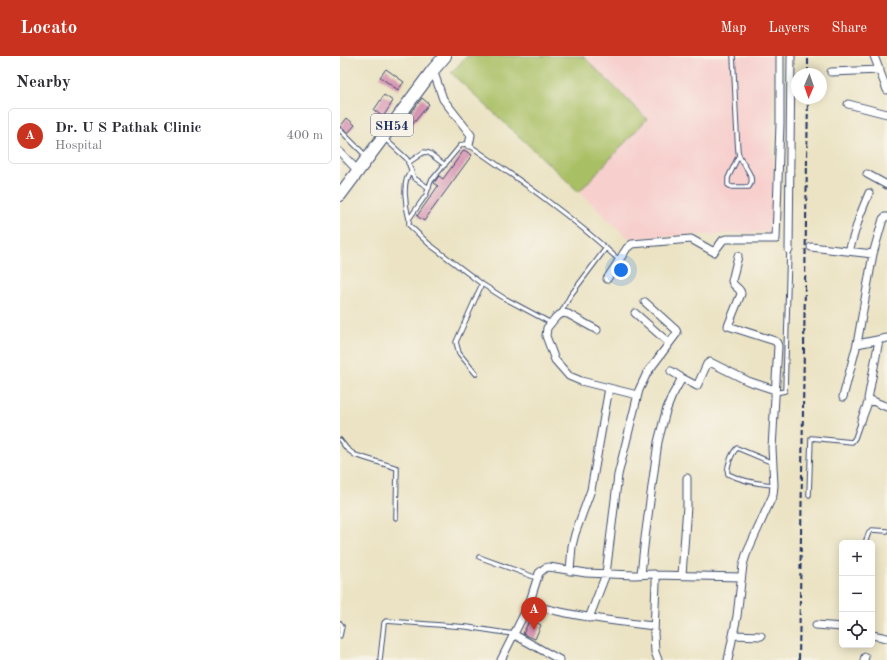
<!DOCTYPE html>
<html lang="en">
<head>
<meta charset="utf-8">
<style>
	:root { --surface:#fff; --page:#f2f2f3; --text:#2b2b33; --muted:#7c7c81; --line:#e1e1e2; --accent:#c8321e }
	body { margin:0; font-family:"Old Standard TT",serif; background:var(--page); color:var(--text) }
	.controls { position:absolute; right:12px; bottom:12px; display:grid; overflow:hidden; border-radius:6px; box-shadow:0 2px 10px #0003 }
	.controls button { width:36px; height:36px; display:grid; place-items:center; padding:0; border:0; border-bottom:1px solid var(--line); background:var(--surface); color:var(--text); font:20px sans-serif }
	.compass { position:absolute; left:451px; top:12px; width:36px; height:36px; border-radius:50%; background:var(--surface); box-shadow:0 2px 10px #0003; rotate:182deg }
	.you { position:absolute; left:281px; top:214px; width:14px; height:14px; margin:-10px; border:3px solid #fff; border-radius:50%; background:#1a73e8; box-shadow:0 0 0 6px #1a73e833 }
	.badge { display:grid; place-items:center; width:26px; height:26px; border-radius:50%; background:var(--accent); color:#fff; font-size:13px; font-weight:700 }
	.pin { position:absolute; translate:-50% -33px; filter:drop-shadow(0 1px 2px #0008) }
	.pin::after { content:''; position:absolute; top:21px; width:14px; height:12px; background:inherit; clip-path:polygon(0 0,100% 0,50% 100%) }
	.list { margin:0; padding:0; list-style:none }
	h2 { display:flex; justify-content:space-between; align-items:center; height:52px; margin:0; padding:0 16px; font-size:17px }
	h2 small { font-size:13px; font-weight:400; color:var(--muted) }
	.list li { display:grid; grid-template-columns:26px 1fr auto; gap:12px; align-items:center; box-sizing:border-box; height:56px; margin:0 8px 8px; padding:0 8px; border:1px solid var(--line); border-radius:6px }
	.list b { display:block; font-size:15px; white-space:nowrap }
	.list p { margin:0; font-size:13px; white-space:nowrap; color:var(--muted) }
	.list em { font-size:13px; font-style:normal; color:var(--muted) }
	.icon { flex:none; width:22px; height:22px; fill:none; stroke:currentColor; stroke-width:2; stroke-linecap:round; stroke-linejoin:round }
	.map { position:relative; flex:none; width:547px; height:604px; overflow:hidden }
	header { display:flex; align-items:center; gap:24px; box-sizing:border-box; height:56px; padding:0 20px; background:var(--accent); color:#fff }
	header strong { font-size:19px }
	nav { display:flex; gap:22px; margin-inline-start:auto; font-size:14px }
	main { display:flex }
	aside { flex:1; background:var(--surface) }
	.map>svg:first-child { display:block }
	.built { fill:#f7d0ce }
	.green { fill:#a9bf64; stroke:#627761 }
	.building { fill:#d692b1 }
	.lines { fill:none; stroke-linecap:round; stroke-linejoin:round }
	.lane-casing { stroke:#3a4a6d; stroke-width:5.5 }
	.street-casing { stroke:#3a4a6d; stroke-width:9 }
	.primary-casing { stroke:#3a4a6d; stroke-width:14 }
	.lane { stroke:#fff; stroke-width:3.5 }
	.street { stroke:#fff; stroke-width:7 }
	.primary { stroke:#fff; stroke-width:12 }
	.rail { stroke:#1b2f5e; stroke-width:2; stroke-dasharray:6 3; stroke-linecap:butt }
	.labels { text-anchor:middle; stroke-width:3; stroke-linejoin:round; paint-order:stroke }
	.shield { fill:#f7f3e8; stroke:#5d6a87; stroke-width:1 }
	.shield-label { font-size:13px; font-weight:bold; fill:#1b2f5e }
</style>
</head>
<body>
<header>
<strong>Locato</strong>
<nav><a>Map</a><a>Layers</a><a>Share</a></nav>
</header>
<main>
<aside>
<h2>Nearby<small></small></h2>
<ul class="list">
<li><span class="badge">A</span><div><b>Dr. U S Pathak Clinic</b><p>Hospital</p></div><em>400 m</em></li>
</ul>
</aside>
<div class="map">
<svg width="547" height="604" viewBox="0 0 547 604">
	<rect width="100%" height="100%" fill="#f7f3e8"/>
	<filter id="ink" filterUnits="userSpaceOnUse"><feTurbulence type="fractalNoise" baseFrequency=".025" numOctaves="2"/><feDisplacementMap in="SourceGraphic" scale="8" xChannelSelector="R" yChannelSelector="G"/><feConvolveMatrix kernelMatrix="1 2 1 2 8 2 1 2 1" color-interpolation-filters="sRGB"/></filter>
	<filter id="wash" filterUnits="userSpaceOnUse"><feTurbulence type="fractalNoise" baseFrequency=".012" numOctaves="4" result="noise"/><feDisplacementMap in="SourceGraphic" scale="16" xChannelSelector="R" yChannelSelector="G"/><feGaussianBlur stdDeviation="0.9" result="paint"/><feColorMatrix in="noise" values="0 0 0 0 0 0 0 0 0 0 0 0 0 0 0 0 0 1.4 0 .05"/><feComposite in="paint" operator="in"/></filter>
	<g filter="url(#wash)">
		<rect width="100%" height="100%" fill="#ebe3c3"/>
		<path class="built" d="M243,0h190v176l-145,6 -49,-46 68,-73z"/>
		<path class="green" d="M127,0h116l64,63 -68,73 -128,-119z"/>
		<g id="blocks">
			<path class="building" d="M46,13l18,13 -6,8 -18,-13z
				M44,39l9,6 -10,16 -9,-7z
				M82,42l7,6 -21,26 -6,-5z
				M7,62l8,7 -7,8 -8,-6z
				M124,94l8,5 -48,66 -7,-5 21,-30 -4,-3 5,-7 4,3z
				M190,563l11,6 -6,14 -12,-5z"/>
		</g>
	</g>
	<g filter="url(#ink)">
		<use href="#blocks" fill-opacity="0" stroke="#3a4a6d" stroke-width="1"/>
		<g class="lines">
			<defs>
				<path id="lane" d="M393,0c2,32 3,64 5,95 1,12 20,25 11,36h-17l-4,-2v-7l11,-23
					M0,74l26,26
					M44,82l23,21 7,19 15,10
					M68,107l16,-11 5,1 16,12
					M69,163c-3,-11 -8,-39 2,-47
					M221,257l9,-17 36,-48
					M211,267l-47,-25 -22,-14 -53,-40 -20,-19v-6l17,-24 5,-14 30,-36 3,-1 5,1c52,36 104,72 150,115
					M136,318l-17,-21 -3,-11 26,-58
					M435,337l10,-2 4,-141
					M0,384l7,9 8,6 42,13 -1,50
					M433,407l-36,-15c-5,5 -11,19 -9,26 14,7 31,10 46,11
					M469,439l2,-57 41,4 3,-4 6,-17
					M525,487l4,-11 3,-2 15,1
					M139,501l58,21
					M0,567l2,3 -2,10
					M40,604l4,-37 2,-2 81,6 46,7"/>
				<path id="street" d="M534,0l13,34
					M93,14l10,29 28,36 -2,10
					M491,16l49,-2
					M508,48l39,10
					M0,96l18,19
					M527,118l20,11
					M471,191l62,7
					M449,194l2,-194
					M509,195l11,-36 9,-22
					M267,223l20,-31 5,-4 59,-5 23,13 9,-12 3,-1h50l4,-116v-67
					M295,257l34,30
					M257,274l-29,-16 -5,-1 -7,4 -9,11 -1,8 9,24 14,16 12,5 56,14
					M539,284l-11,59 19,8
					M517,288l30,-6
					M331,315l11,7 15,8 1,-2 9,-20 3,-2 38,19 27,9
					M503,341l14,-53 16,-90 10,-35 2,-2h2
					M521,365l8,-21
					M230,515l2,-25 3,-12 16,-44 18,-102
					M301,518l4,-36 13,-96 8,-31 6,-15 10,-18
					M315,519l86,2
					M342,519l5,-69v-28
					M189,548c41,12 83,17 125,22
					M249,562l17,-44 12,-99 21,-85 8,-17 30,-40 -1,-3 -31,-28
					M476,569l26,2
					M173,578l47,26
					M393,579l28,1
					M532,579l15,3
					M161,604l28,-56 10,-31 6,-5 4,-1 37,6 48,2 20,-1 2,2v6l-2,51 1,19 3,8
					M388,604l9,-44 6,-51 3,-10 27,-60 1,-10 -2,-37 6,-102 -1,-3 -2,-2 -47,-15 13,-32c0,-6 -8,-7 -9,-13l6,-25
					M524,604l1,-3"/>
				<path id="primary" d="M0,139l93,-125 12,-14"/>
			</defs>
			<use href="#lane" class="lane-casing"/>
			<use href="#street" class="street-casing"/>
			<use href="#primary" class="primary-casing"/>
			<use href="#lane" class="lane"/>
			<use href="#street" class="street"/>
			<use href="#primary" class="primary"/>
			<path class="rail" d="M468,18v-18
				M459,604l9,-562"/>
		</g>
	</g>
	<g class="labels">
		<rect class="shield" x="31" y="58" width="42" height="22" rx="3"/>
		<g class="shield-label">
			<text x="52" y="74">SH54</text>
		</g>
	</g>
</svg>
<div class="controls">
<button>+</button>
<button>−</button>
<button><svg class="icon" aria-label="locate" viewBox="0 0 24 24"><circle cx="12" cy="12" r="6"/><path d="M12 2v4M12 18v4M2 12h4M18 12h4"/></svg></button>
</div>
<svg class="compass" viewBox="-18 -18 36 36"><path d="M0-13l5 13h-10z" fill="#e53935"/><path d="M0 13l5-13h-10z" fill="#7c7c81"/></svg>
<div class="you"></div>
<div class="pin badge" style="left:194px;top:574px">A</div>
</div>
</main>
</body>
</html>
